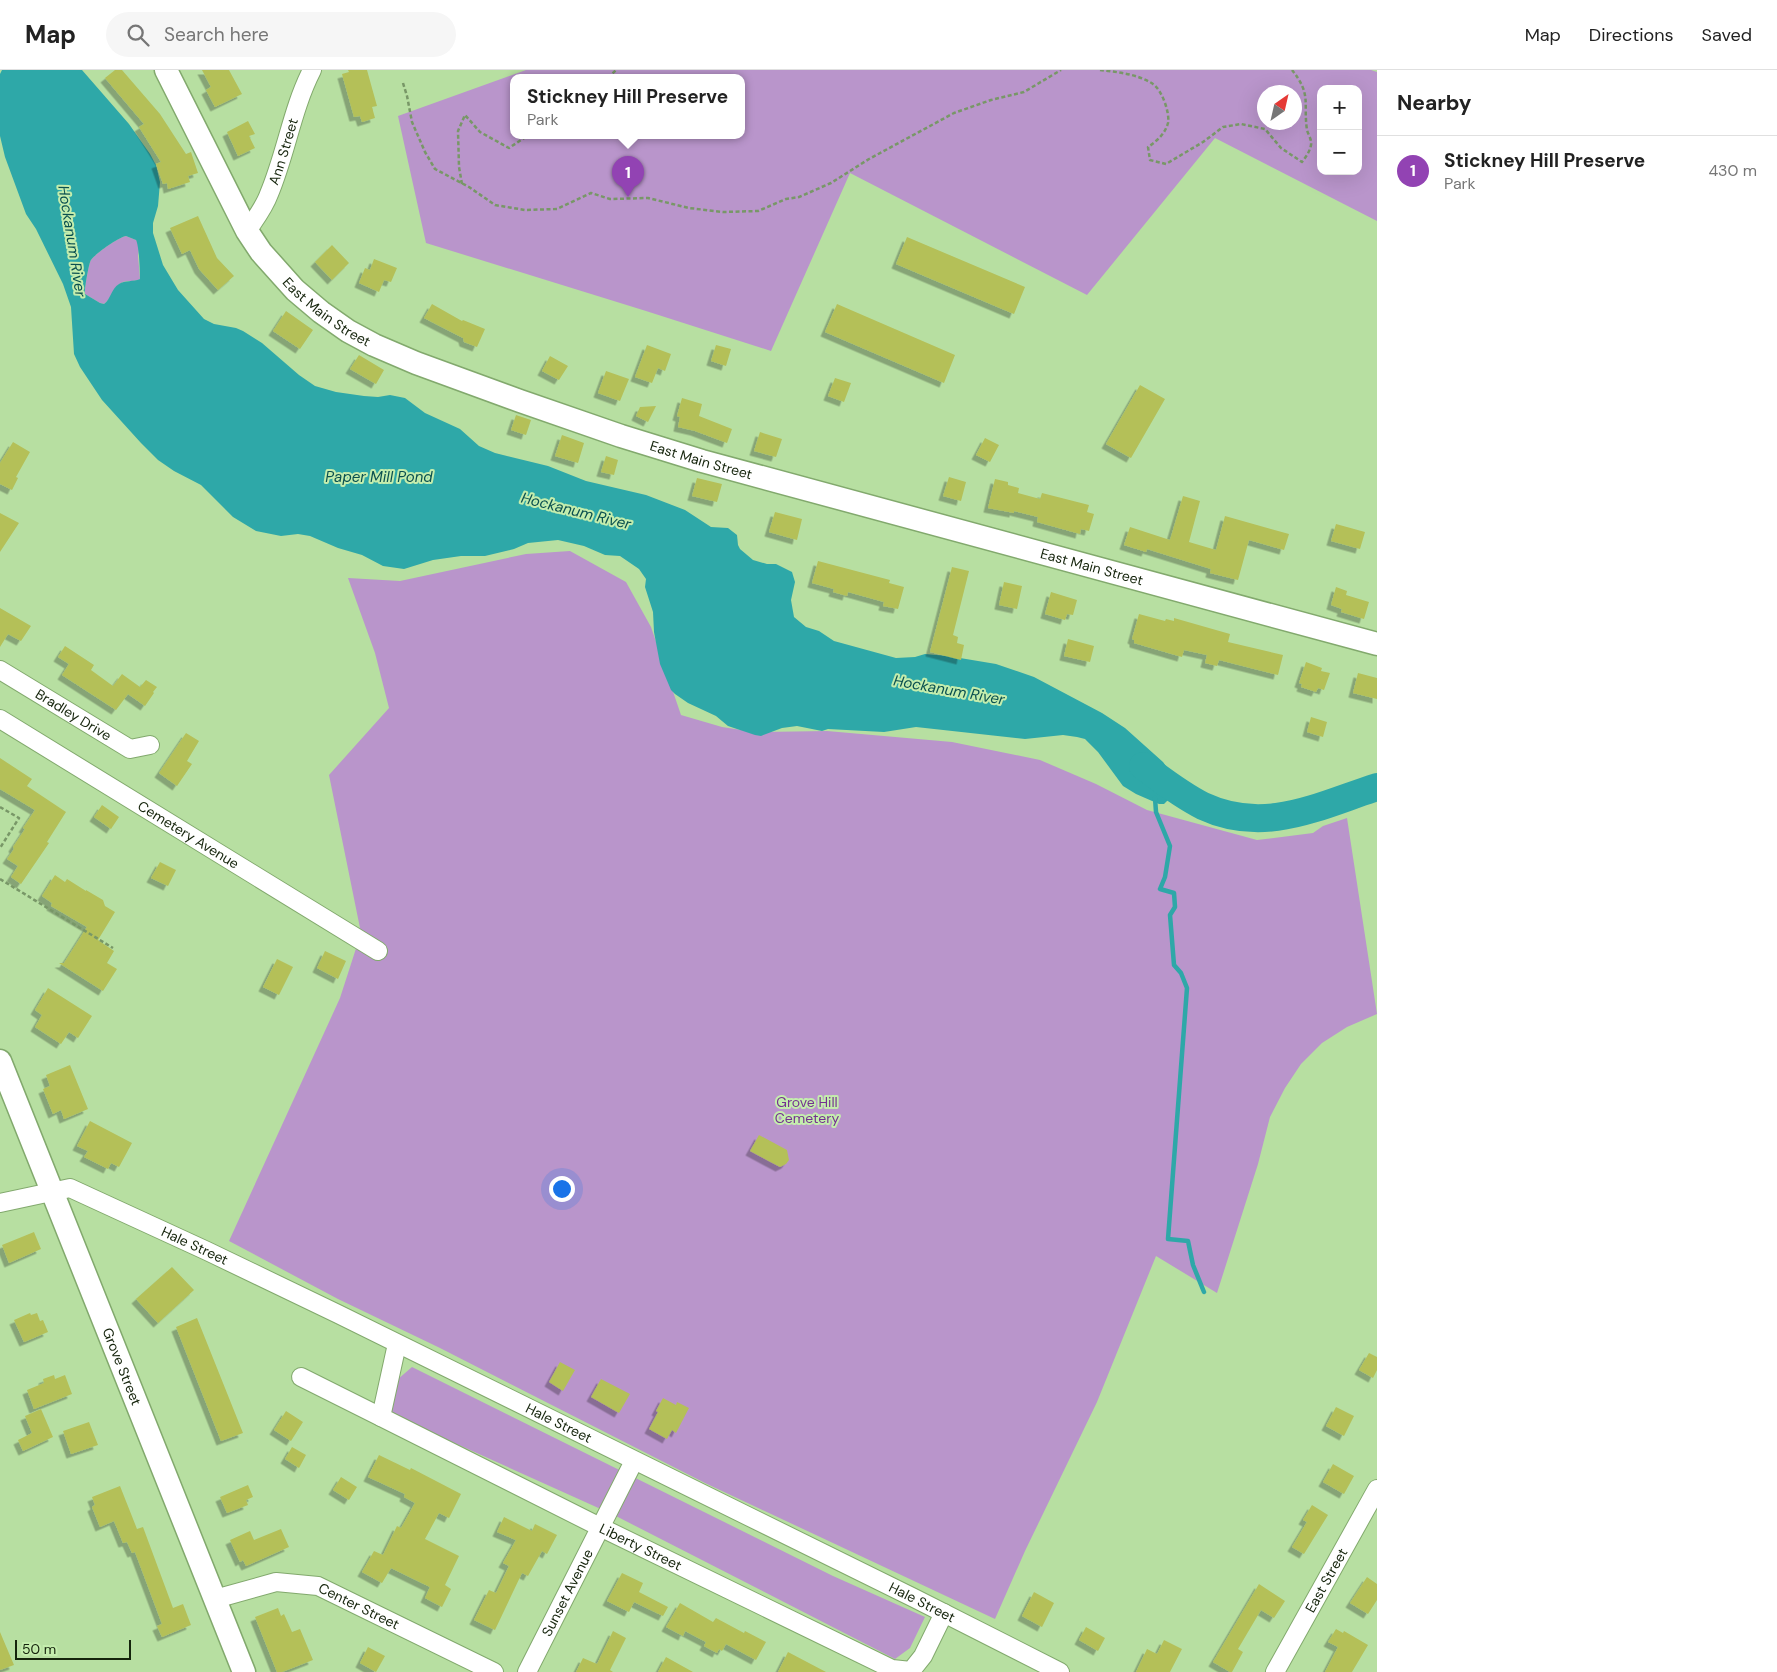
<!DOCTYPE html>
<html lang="en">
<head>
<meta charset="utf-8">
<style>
	:root { --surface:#fff; --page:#f6f6f6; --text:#222; --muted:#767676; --line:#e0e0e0; --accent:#9243b3 }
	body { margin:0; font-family:"DM Sans",sans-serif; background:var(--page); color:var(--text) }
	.controls { position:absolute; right:15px; top:15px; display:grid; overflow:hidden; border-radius:10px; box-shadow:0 5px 20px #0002 }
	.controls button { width:45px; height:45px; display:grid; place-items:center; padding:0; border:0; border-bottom:1px solid var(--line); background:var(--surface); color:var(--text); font:25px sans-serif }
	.compass { position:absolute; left:1257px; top:15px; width:45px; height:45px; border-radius:50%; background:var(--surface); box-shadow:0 5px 20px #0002; rotate:34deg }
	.scale { position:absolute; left:15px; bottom:12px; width:116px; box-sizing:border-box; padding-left:5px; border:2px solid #15240c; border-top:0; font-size:14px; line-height:18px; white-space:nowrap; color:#15240c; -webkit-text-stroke:4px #c4edad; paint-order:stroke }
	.you { position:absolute; left:561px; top:1118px; width:18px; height:18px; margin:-12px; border:4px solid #fff; border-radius:50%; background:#1a73e8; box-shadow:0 0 0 8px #1a73e833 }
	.badge { display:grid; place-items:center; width:32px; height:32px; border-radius:50%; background:var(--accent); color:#fff; font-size:16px; font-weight:700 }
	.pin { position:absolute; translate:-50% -41px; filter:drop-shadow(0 1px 2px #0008) }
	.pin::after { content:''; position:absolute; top:26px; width:18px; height:15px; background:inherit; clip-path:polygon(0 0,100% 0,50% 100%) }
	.popup { position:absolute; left:510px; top:4px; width:235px; height:65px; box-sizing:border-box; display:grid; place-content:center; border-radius:10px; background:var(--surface); filter:drop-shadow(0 1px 4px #0005); font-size:16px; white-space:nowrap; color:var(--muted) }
	.popup b { font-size:19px; color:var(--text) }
	.popup::after { content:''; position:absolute; left:50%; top:100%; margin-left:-10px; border:10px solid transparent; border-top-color:var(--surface) }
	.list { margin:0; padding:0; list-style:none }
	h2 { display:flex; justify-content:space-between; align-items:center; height:65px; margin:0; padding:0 20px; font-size:21px }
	h2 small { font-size:16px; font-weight:400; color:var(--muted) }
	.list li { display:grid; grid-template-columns:32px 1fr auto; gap:15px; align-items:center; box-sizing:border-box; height:70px; padding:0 20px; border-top:1px solid var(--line) }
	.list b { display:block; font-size:19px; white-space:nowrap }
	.list p { margin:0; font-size:16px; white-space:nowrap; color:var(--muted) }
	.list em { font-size:16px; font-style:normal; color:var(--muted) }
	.icon { flex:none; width:28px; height:28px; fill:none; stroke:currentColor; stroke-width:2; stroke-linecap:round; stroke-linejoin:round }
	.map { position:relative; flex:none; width:1377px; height:1602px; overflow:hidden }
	header { display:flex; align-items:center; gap:30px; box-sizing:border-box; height:70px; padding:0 25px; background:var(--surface); border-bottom:1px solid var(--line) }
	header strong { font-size:24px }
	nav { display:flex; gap:28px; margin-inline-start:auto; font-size:18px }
	.search { width:350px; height:45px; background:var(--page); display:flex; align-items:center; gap:12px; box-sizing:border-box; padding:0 18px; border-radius:28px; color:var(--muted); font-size:19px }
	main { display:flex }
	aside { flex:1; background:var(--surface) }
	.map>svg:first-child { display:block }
	.green { fill:#b995cb; fill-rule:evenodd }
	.water { fill:#2ea8a8; fill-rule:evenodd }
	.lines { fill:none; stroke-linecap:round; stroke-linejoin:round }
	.stream { stroke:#2ea8a8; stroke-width:4.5 }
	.river { stroke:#2ea8a8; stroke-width:28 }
	.building { fill:#b4c059; filter:url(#shadow) }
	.minor-casing { stroke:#82a96d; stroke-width:20 }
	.major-casing { stroke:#82a96d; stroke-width:25 }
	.path { stroke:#789767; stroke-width:2.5; stroke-dasharray:4 2.5; stroke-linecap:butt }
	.minor { stroke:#fff; stroke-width:18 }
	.major { stroke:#fff; stroke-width:22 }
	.labels { text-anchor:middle; stroke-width:4; stroke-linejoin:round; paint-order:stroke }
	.street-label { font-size:14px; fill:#15240c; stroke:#c4edad }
	.park-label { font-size:14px; fill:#743090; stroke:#c4edad }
	.water-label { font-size:15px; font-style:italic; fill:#0a5050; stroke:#c4edad }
</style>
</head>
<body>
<header>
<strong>Map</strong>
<div class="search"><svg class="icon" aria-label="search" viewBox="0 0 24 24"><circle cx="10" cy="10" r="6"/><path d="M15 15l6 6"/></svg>Search here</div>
<nav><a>Map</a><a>Directions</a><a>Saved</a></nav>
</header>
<main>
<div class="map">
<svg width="1377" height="1602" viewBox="0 0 1377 1602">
	<defs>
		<filter id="shadow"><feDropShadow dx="-4.5" dy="4.5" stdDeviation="0" flood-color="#0004"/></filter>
	</defs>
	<rect width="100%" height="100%" fill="#b7dfa1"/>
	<path class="green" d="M526,0h845l6,2v149l-162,-83 -128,157 -237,-122 -79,178 -125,-40 -220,-68 -28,-127zM742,8v58h-228v-58zM1321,19h37v82h-37zM1294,22v30h-30v-30z
		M126,166l10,4 4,5 -2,10 2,24c-5,3 -11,1 -17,3 -10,4 -11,16 -19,22l-4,-1 -15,-9c-1,-3 4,-32 6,-34 4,-6 28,-23 35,-24z
		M570,481l56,31 25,45 30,88 41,12 33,5 72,-1 125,11 88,18 56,24 51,26 110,30 56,-7 10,-7 24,-8 30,196 -30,13 -25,16 -21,21 -16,24 -15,29 -12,47 -41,129 -61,-37 -59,146 -72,149 -30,68 -290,-136 -265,-135 -102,-49 -109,-58 111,-243 21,-65 -32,-158 60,-67 -14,-55 -27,-75 52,3 126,-27z
		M412,1297l421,209 92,41 -15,31 -15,11 -281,-144 -204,-92 -22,-12 2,-25z"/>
	<path class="water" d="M2,0h80l47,54 21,30 6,11 4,17 -2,24 -5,17v10l10,32 15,25 26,29 10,5 22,4 7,3 19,12 37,32 16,11 21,6 28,4 14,1 12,-2 15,3 20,15 35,16 19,17 16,7 53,13 38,15 60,14 39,15 26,17 17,1 9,7 1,10 2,4 13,11 14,4h9l16,8 3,10 -4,18 3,17 12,10 13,4 15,10 62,17 19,-1 10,-3 23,2 48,8 38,13 68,36 23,15 38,34 8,11 2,3v12l-5,12 -4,4h-5l-23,-10 -13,-8 -25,-34 -13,-13 -8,-2 -14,-2 -38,4 -109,-12 -32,5 -56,-3 -6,2 -25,-5 -15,2 -21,8 -6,-1 -27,-9 -12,-10 -28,-13 -13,-9 -4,-4 -11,-26 -6,-32 -1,-20 -8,-25 1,-8 -7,-10 -19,-13 -15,-1 -21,-9 -26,-6 -30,3 -14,6 -29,7h-24l-28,4 -29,9 -21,-3 -21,-11 -24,-7 -28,-12 -12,-2 -17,2 -25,-5 -23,-14 -32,-32 -27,-14 -16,-11 -17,-17 -39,-43 -22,-33 -6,-13 -3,-47 -8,-23 -27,-55 -10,-15 -21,-57 -5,-21v-62zM126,166l10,4c3,5 4,31 4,39 -7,3 -15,1 -21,5 -8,5 -8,15 -15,20l-4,-1 -15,-9c-1,-3 4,-32 6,-34 4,-6 28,-23 35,-24z"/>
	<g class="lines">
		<path class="stream" d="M1155,728l1,14 14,34 -5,31 -5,12 14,4 1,14 -5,8 4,50 7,8 6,15 -19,251 20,2 5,24 11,27"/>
		<path class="river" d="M1143,696c19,14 38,29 60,40 62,29 115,0 174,-19"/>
	</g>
	<path class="building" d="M115,0h7l38,44 26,40 5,-2 7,21 -10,3 2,6 -22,7 -1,-6 -4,1 -7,-20 5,-2 -22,-35 5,-3 -39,-46z
		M202,0h27l13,24 -27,13 -9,-17 5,-3z
		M348,0h19l10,36 -5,1 3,11 -13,4 -2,-6 -6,1 -12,-43 7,-2z
		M248,51l7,13 -6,2 6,12 -17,8 -11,-24z
		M198,146l19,42 17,18 -16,14 -19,-21 -9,-19 -8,4 -12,-26z
		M907,167l118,50 -11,27 -118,-50z
		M332,175l17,18 -17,17 -17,-18z
		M374,189l23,9 -6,14 -7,-2 -5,12 -20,-9 6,-15 5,2z
		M432,234l30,17 1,-1 22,9 -8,18 -13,-5 -1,-4 -39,-20z
		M837,234l118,51 -11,28 -119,-51z
		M286,241l27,19 -13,19 -27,-18z
		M647,275l24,9 -6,17 -7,-3 -6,15 -17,-6z
		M716,275l15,4 -5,17 -15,-5z
		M359,285l25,15 -8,14 -26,-15z
		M550,286l18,10 -9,14 -17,-9z
		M606,301l23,8 -9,22 -22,-8z
		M835,308l16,5 -7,19 -16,-6z
		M1140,315l25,14 -34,59 -25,-14z
		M682,328l20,6 -3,12 33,13 -5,14 -32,-12 -17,-4 2,-10 -3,-1z
		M656,336l-8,16 -12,-6 4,-9z
		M516,345l15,5 -5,15 -15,-5z
		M760,362l22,7 -6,18 -22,-6z
		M562,365l22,8 -6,20 -23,-7z
		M985,368l14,7 -9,17 -14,-7z
		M13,372l17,10 -14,25 2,1 -6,12 -12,-6v-21z
		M606,386l12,4 -4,15 -13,-3z
		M949,407l17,5 -5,19 -18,-5z
		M697,408l25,6 -5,18 -25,-6z
		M995,409l13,3v3l11,3 -1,5 22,6 2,-6 47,12 -2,7 7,2 -5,17 -8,-2 -1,5 -43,-12 1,-5 -24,-6v2l-26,-5z
		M1183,426l17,5 -11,41 27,8 9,-34 64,18 -5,16 -35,-10 -11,40 -28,-7 1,-4 -64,-20 -1,3 -22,-7 6,-18 40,13z
		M775,442l27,7 -5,21 -28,-8z
		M0,443l19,10 -19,29z
		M1336,454l29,8 -5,17 -29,-8z
		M818,491l72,19 -1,3 15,4 -6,22 -15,-3 1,-4 -36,-10 -1,4 -14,-4 1,-3 -22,-6z
		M952,497l17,4 -16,64 5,2 -1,6 7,2 -3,15 -31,-8z
		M1004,512l18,4 -5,23 -18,-4z
		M1336,517l11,4 -1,4 23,7 -5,17 -23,-7 1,-3 -11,-4z
		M1051,522l26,8 -4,15 -6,-1 -2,6 -20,-6z
		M0,538l31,18 -10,15 -13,-7 -8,13z
		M1139,544l26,7 1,-2 8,2v-3l56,16 -2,8 55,13 -5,20 -59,-15 -2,6 -12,-3 2,-8 -23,-5 -2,7 -48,-14v-3l-2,-1z
		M1068,569l26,7 -4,16 -26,-6z
		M65,576l29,19 -3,5 22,16 9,-12 18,13 6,-7 11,7 -4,5 1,1 -9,13 -17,-12 -12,16 -54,-35 7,-11 -11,-7z
		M1306,592l16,6 -1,3 9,2 -6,17 -6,-2 -2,4 -15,-5 1,-3 -3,-1z
		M1358,603l19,5v21l-24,-6z
		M1311,647l16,5 -4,15 -16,-5z
		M186,663l13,8 -12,20 5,3 -15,22 -18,-13z
		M0,688l32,21 -5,7 39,26 -19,30 2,1 -28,41 -10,-7 7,-11 -11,-7 7,-10 -1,-2 12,-18 -2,-1 12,-18 -35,-21z
		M102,735l17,12 -8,12 -17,-12z
		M160,792l16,8 -8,16 -17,-8z
		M55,805l10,7 2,-3 19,12v-1l17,10 2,6 10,6 -17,28 16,11 -7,12 10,6 -14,22 -44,-28h5l23,-36 -36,-21 1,-3 -10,-7z
		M325,881l21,10 -8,18 -21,-11z
		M277,889l16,8 -14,28 -16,-8z
		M48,918l44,28 -14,22 -9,-6 -8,12 -26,-17 7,-12 -7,-5z
		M70,995l18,44 -24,10 -3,-9 -8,4 -10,-25 7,-3 -4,-11z
		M90,1051l42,22 -13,24 -8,-4 -3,6 -24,-12 4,-6 -11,-5z
		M759,1065l28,15 2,10 -3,4 -6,3 -30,-16z
		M34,1162l7,17 -32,14 -7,-18z
		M172,1197l22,23 -36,33 -22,-24z
		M30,1243l1,2 6,-2 3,8 3,-1 5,12 -24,10 -10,-22z
		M197,1248l46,115 -22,8 -45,-114z
		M1369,1283l8,4v13l-4,8 -14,-8z
		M560,1292l15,8 -12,21 -14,-9z
		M54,1305l1,4 10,-4 7,19 -38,15 -7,-19 17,-7 -1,-4z
		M601,1309l29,15 -11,19 -28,-16z
		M663,1328l13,7 1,-3 12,6 -13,25 -4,-3 -5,9 -18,-10 9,-17 -2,-1z
		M1336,1337l18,9 -10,20 -18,-10z
		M41,1339l12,28 -30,14 -5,-11 14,-7 -7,-17z
		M286,1341l17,11 -12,19 -17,-11z
		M89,1352l9,23 -27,9 -8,-23z
		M292,1377l14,8 -7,13 -14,-9z
		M379,1385l31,15 1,-2 50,26 -12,24 -10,-5 -14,26 34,17 -14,29 6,4 -9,18 -17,-9 5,-11 -39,-19 -9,15 -20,-11 12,-21 9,4 14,-29 4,2 14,-25 -11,-6 1,-3 -37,-17z
		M1333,1394l21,12 -10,18 -21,-12z
		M341,1407l16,10 -8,13 -16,-10z
		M248,1415l5,12 -7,3 2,5 -21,8 -7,-16z
		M120,1416l17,43 6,-2 30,81 10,-4 8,21 -29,12 -5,-11 5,-2 -27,-72 -3,1 -5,-11 -4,1 -9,-22 -14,6 -8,-20 3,-2 -3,-8z
		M1312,1435l16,10 -24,39 -12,-7 15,-25 -4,-2z
		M504,1447l28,14 3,-7 22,11 -10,19 -5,-3 -14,25 -6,-3 -27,57 -21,-10 15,-30 7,3 13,-27 -6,-3 13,-23 -19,-8z
		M281,1459l8,18 -43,19 -3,-6 -3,2 -10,-22 20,-9 4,9z
		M622,1503l21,10 -4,9 29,15 -5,9 -29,-14 -5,10 -22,-11z
		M1367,1507l10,7v16l-9,14 -18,-11z
		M1259,1514l26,17 -11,17 -13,-8 -23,39 5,3 -11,20h-2l-17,-10z
		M1034,1522l20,11 -12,24 -20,-11z
		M680,1533l33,19 3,-4 28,15 1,-2 21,11 -10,18 -30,-16 -4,7 -3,-2 -2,4 -13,-7 2,-4 -21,-11 -2,5 -17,-9z
		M278,1538l3,8 3,-2 8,18 8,-3 13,31 -31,12h-5l-22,-55z
		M1086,1557l19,11 -7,13 -19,-11z
		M1336,1559l7,4 1,-2 24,14 -16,27h-27l13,-25 -10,-5z
		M613,1561l13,7 -16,32 3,2h-37l7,-14 14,6z
		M0,1562l14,33 -14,5z
		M1164,1570l18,9 -12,23h-34l11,-23 10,5z
		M368,1577l17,9 -9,16 -16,-9z
		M788,1582l38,20h-48z
		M666,1587l27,15h-35z"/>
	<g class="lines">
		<defs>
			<g id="minor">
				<path id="s1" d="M247,161c8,-12 17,-23 22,-37 17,-40 23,-85 43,-124"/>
				<path id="s2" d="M0,600l130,79 20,-4"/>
				<path id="s3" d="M0,649l378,232"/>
				<path id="s4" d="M0,1133l70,-15 137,63 131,63 576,284 146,74"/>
				<path id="s5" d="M397,1274l-16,73 219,110 292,142 19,2 12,-15 21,-43"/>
				<path d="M301,1307l80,40"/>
				<path id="s6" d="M215,1529l61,-17 42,4 176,86"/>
				<path id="s7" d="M527,1602l107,-211"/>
				<path id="s8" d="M1275,1602l102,-183"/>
			</g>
			<g id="major">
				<path id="s9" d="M166,0l81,161 14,21 34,38 26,22 27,19 26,14 42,18 104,38 101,35 81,25 675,183"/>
				<path id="s10" d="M0,991l244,611"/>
			</g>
		</defs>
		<use href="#minor" class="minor-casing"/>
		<use href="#major" class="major-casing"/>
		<path class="path" d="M1100,0c17,2 38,4 53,14 9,6 17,29 15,39 -3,11 -11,18 -20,24l2,13 16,4 37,-22 20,-15 18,-3 24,5 16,19 21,14c4,-5 8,-11 9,-17 1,-5 -3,-11 -4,-15 -4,-27 5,-35 -15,-60
			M608,8l8,-8
			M403,13l4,13 5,26 13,30 10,17 34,18 26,18 30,5 32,-1 34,-16 19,6 38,-1 41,10 34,4 35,-1 28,-12 13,-2 32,-14 38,-24 85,-46 37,-13 33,-8 37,-22
			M462,114l-3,-17 -1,-36 7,-16 15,17 29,16 18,-12
			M0,737l19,11 -19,30
			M0,809l113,69"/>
		<use href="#minor" class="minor"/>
		<use href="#major" class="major"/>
	</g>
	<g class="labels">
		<g class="street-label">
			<text dy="5" stroke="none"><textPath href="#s1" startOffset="88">Ann Street</textPath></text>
			<text dy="5" stroke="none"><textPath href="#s9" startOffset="295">East Main Street</textPath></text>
			<text dy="5" stroke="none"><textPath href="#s9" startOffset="700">East Main Street</textPath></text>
			<text dy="5" stroke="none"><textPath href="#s9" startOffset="1105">East Main Street</textPath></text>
			<text dy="5" stroke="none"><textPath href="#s2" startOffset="86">Bradley Drive</textPath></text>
			<text dy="5" stroke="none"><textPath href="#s3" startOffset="221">Cemetery Avenue</textPath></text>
			<text dy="5" stroke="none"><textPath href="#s4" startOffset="209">Hale Street</textPath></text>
			<text dy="5" stroke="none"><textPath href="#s10" startOffset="329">Grove Street</textPath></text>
			<text dy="5" stroke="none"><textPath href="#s4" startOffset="614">Hale Street</textPath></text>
			<text dy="5" stroke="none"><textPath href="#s5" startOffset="365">Liberty Street</textPath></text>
			<text dy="5" stroke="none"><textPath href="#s8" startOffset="105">East Street</textPath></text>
			<text dy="5" stroke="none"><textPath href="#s7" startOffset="89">Sunset Avenue</textPath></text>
			<text dy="5" stroke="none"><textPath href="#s4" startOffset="1019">Hale Street</textPath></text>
			<text dy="5" stroke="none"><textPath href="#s6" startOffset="151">Center Street</textPath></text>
		</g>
		<g class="park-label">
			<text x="807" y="1037">Grove Hill<tspan x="807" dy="16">Cemetery</tspan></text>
		</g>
		<g class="water-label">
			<text transform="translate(72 171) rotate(81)" y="5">Hockanum River</text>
			<text x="379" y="412">Paper Mill Pond</text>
			<text transform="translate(576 441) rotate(14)" y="5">Hockanum River</text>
			<text transform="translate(949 620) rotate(10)" y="5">Hockanum River</text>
		</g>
	</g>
</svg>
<div class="controls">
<button>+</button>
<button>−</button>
</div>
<svg class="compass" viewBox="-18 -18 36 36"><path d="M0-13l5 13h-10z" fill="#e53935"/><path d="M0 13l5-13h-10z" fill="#767676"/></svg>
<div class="scale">50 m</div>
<div class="you"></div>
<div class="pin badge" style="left:628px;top:127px">1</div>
<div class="popup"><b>Stickney Hill Preserve</b>Park</div>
</div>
<aside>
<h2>Nearby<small></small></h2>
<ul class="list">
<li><span class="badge">1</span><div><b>Stickney Hill Preserve</b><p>Park</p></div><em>430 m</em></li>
</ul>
</aside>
</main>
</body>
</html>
